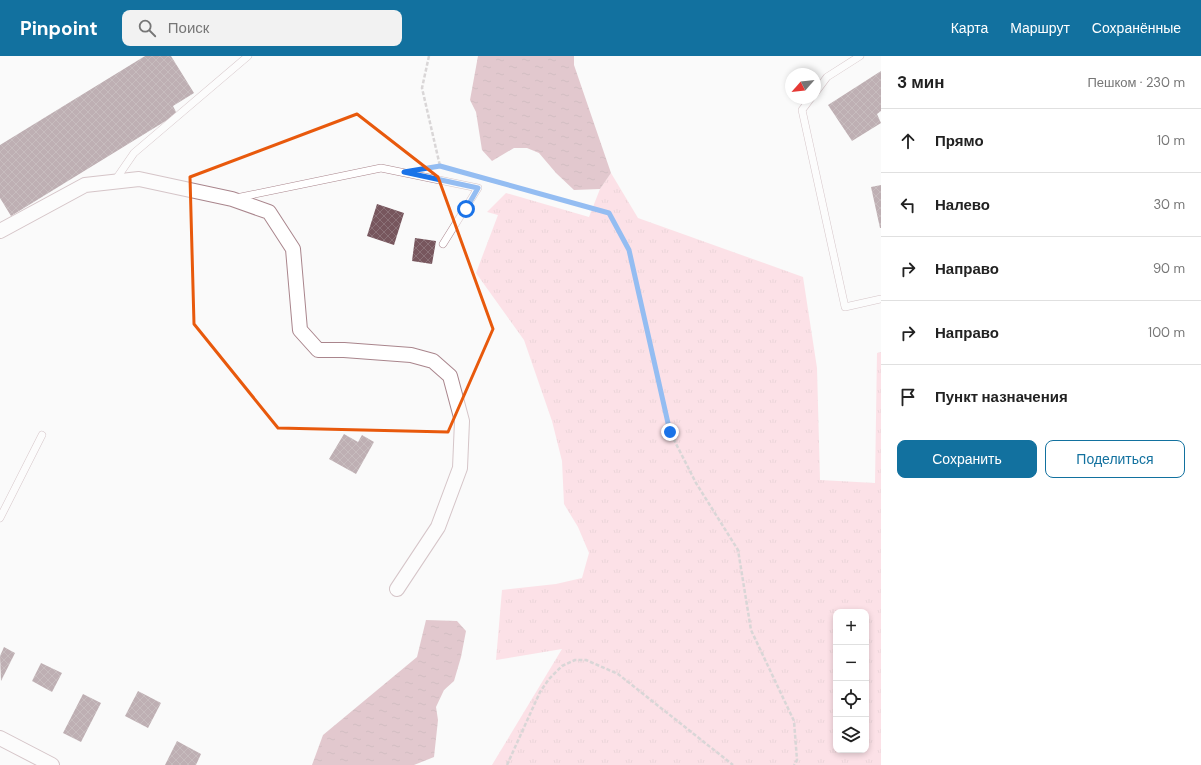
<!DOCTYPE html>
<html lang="ru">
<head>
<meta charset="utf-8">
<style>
	:root { --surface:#fff; --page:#f2f2f2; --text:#222; --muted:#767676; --line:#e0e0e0; --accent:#12719f }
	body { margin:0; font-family:"DM Sans",sans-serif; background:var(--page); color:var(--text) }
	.controls { position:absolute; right:12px; bottom:12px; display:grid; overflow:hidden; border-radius:8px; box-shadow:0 2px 6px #0003 }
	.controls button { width:36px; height:36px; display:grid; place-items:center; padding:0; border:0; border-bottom:1px solid var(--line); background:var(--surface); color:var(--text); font:20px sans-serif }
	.compass { position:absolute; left:785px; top:12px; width:36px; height:36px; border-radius:50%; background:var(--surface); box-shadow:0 2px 6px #0003; rotate:243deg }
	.stop { position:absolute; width:12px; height:12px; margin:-9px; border:3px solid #1a73e8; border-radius:50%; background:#fff }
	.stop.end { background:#1a73e8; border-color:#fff; box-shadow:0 1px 4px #0008 }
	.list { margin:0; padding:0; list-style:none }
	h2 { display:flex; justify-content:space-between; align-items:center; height:52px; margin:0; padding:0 16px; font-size:17px }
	h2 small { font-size:13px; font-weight:400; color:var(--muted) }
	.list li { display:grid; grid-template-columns:26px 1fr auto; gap:12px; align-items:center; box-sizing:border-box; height:64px; padding:0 16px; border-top:1px solid var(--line) }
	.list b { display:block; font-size:15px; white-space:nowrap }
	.list em { font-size:13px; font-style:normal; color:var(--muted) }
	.actions { display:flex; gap:8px; padding:12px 16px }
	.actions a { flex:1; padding:9px 0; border:1px solid var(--accent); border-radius:8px; text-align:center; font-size:14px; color:var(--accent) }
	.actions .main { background:var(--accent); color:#fff }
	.icon { flex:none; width:22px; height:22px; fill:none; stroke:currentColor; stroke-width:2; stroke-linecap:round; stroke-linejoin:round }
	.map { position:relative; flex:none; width:881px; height:709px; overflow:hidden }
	header { display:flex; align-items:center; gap:24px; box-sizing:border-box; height:56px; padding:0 20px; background:var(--accent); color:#fff }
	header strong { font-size:19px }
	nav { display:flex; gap:22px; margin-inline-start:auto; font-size:14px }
	.search { width:280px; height:36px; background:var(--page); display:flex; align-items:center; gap:10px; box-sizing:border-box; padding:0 14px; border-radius:8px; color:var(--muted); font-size:15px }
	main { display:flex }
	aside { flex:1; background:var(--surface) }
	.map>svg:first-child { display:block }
	.grass { fill:url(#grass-tufts); fill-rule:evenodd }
	.water { fill:url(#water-ripples) }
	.building { fill:url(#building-cross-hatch) }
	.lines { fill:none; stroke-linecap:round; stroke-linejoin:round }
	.service-casing { stroke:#a9858c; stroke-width:8 }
	.minor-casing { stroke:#a9858c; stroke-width:16 }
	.path { stroke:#b2acad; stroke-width:2.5; stroke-dasharray:4 2; stroke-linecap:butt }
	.service { stroke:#fff; stroke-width:7 }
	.minor { stroke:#fff; stroke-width:14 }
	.route { stroke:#1a73e8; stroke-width:5 }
	.marked { fill:none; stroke:#e8590c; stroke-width:3; stroke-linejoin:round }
</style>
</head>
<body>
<header>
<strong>Pinpoint</strong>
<div class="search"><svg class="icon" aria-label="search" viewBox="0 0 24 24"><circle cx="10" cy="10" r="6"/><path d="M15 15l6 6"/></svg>Поиск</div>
<nav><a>Карта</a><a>Маршрут</a><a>Сохранённые</a></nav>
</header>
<main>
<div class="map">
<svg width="881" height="709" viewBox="0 0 881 709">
	<defs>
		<pattern id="grass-tufts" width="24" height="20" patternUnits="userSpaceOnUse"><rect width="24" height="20" fill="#fec4d0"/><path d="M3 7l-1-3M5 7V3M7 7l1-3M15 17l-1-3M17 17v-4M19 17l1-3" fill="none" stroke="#dba9b4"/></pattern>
		<pattern id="water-ripples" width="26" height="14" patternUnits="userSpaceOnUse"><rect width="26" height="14" fill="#c68d99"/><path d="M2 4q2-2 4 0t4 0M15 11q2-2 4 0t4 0" fill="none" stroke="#a3747e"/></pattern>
		<pattern id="building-cross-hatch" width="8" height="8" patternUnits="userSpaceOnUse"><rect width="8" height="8" fill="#77565d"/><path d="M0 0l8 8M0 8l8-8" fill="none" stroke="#8b7177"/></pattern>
	</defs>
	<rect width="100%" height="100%" fill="#fafafa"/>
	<path class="grass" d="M611,117l27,45 165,59 14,91 3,112 55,3 2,-130 4,-1v413h-389l70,-116 -66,11 6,-70 54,-6 26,-6 7,-25 -11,-26 -14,-23 -2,-43 -10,-40 -28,-81 -48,-67 22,-58 -11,-3 19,-19 83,24 11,-28zM836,556h30v138h-30z"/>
	<path class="water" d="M478,0h96v9l37,108 -11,16 -26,1 -18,-17 -17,-20 -12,-5h-13l-22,13 -10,-11 -6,-38 -6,-12z
		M426,564l31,1 9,10 -5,26 -7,24 -10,9 -8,17 2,13 -4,37 -20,8h-102l11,-30 94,-78z"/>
	<path class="building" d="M145,0h26l23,37 -21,13 4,8 -166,102 -11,-18v-53z
		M881,15v40l-4,3 4,9 -29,18 -24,-36z
		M881,129v43h-1l-9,-41z
		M377,148l27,9 -10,32 -27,-9z
		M415,182l21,3 -4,23 -20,-3z
		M344,378l14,8 4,-7 12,7 -18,32 -27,-15z
		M4,591l11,6 -14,28 -1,-25z
		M41,607l21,10 -10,19 -20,-11z
		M138,635l23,12 -13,25 -23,-12z
		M83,638l18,9 -20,39 -18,-9z
		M177,685l24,13 -5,11h-31z"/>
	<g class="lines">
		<defs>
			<path id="service" d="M815,37l12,-16 33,-21
				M811,42l-9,12 43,197 36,-8
				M114,126l20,-29 114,-97
				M236,142l145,-30 97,20 -35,56
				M0,462l42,-83"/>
			<path id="minor" d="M0,175l85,-46 54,-6 93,20 37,13 24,37 7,81 18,20h26l67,5 22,6 17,15 12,45 -2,47 -22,59 -41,62
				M0,682l52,27"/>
		</defs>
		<use href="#service" class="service-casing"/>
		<use href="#minor" class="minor-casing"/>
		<path class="path" d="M429,0l-7,32 18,78
			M434,111l6,-1 14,4
			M484,123l125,34 20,37 41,182 26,51 42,67 13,80 43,91 3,39 -3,5
			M507,709l33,-73 9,-13 13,-13 13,-6h11l32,14 115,91"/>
		<use href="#service" class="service"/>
		<use href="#minor" class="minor"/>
	</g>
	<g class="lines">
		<path class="route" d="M466,153l12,-21 -74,-16 36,-6 169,47 20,37 41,182"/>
	</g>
	<path d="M0 0H881V709H0ZM357,58l81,63 55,152 -45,103 -170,-4 -84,-104 -4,-147z" fill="#fafafa" fill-opacity=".55" fill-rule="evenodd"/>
	<path class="marked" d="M357,58l81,63 55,152 -45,103 -170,-4 -84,-104 -4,-147z"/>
</svg>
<div class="controls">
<button>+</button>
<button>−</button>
<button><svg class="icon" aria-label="locate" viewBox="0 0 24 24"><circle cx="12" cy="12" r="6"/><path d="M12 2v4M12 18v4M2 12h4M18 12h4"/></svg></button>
<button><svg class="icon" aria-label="layers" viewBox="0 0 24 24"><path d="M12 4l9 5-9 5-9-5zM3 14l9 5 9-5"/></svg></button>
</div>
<svg class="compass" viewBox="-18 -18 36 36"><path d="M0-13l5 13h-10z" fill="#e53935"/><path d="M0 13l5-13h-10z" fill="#767676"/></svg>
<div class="stop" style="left:466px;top:153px"></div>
<div class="stop end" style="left:670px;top:376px"></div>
</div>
<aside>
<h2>3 мин<small>Пешком · 230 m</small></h2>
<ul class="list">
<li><svg class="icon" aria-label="ahead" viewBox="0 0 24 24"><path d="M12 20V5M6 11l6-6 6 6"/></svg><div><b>Прямо</b></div><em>10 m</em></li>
<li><svg class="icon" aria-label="left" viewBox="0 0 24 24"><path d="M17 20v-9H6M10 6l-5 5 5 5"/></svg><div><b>Налево</b></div><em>30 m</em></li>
<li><svg class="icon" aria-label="right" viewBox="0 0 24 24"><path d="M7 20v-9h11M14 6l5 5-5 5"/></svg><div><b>Направо</b></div><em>90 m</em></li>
<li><svg class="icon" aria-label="right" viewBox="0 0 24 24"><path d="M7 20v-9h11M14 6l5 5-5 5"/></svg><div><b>Направо</b></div><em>100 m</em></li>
<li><svg class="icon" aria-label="arrive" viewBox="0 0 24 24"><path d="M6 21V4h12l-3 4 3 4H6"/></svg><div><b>Пункт назначения</b></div></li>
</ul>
<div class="actions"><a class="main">Сохранить</a><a>Поделиться</a></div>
</aside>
</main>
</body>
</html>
